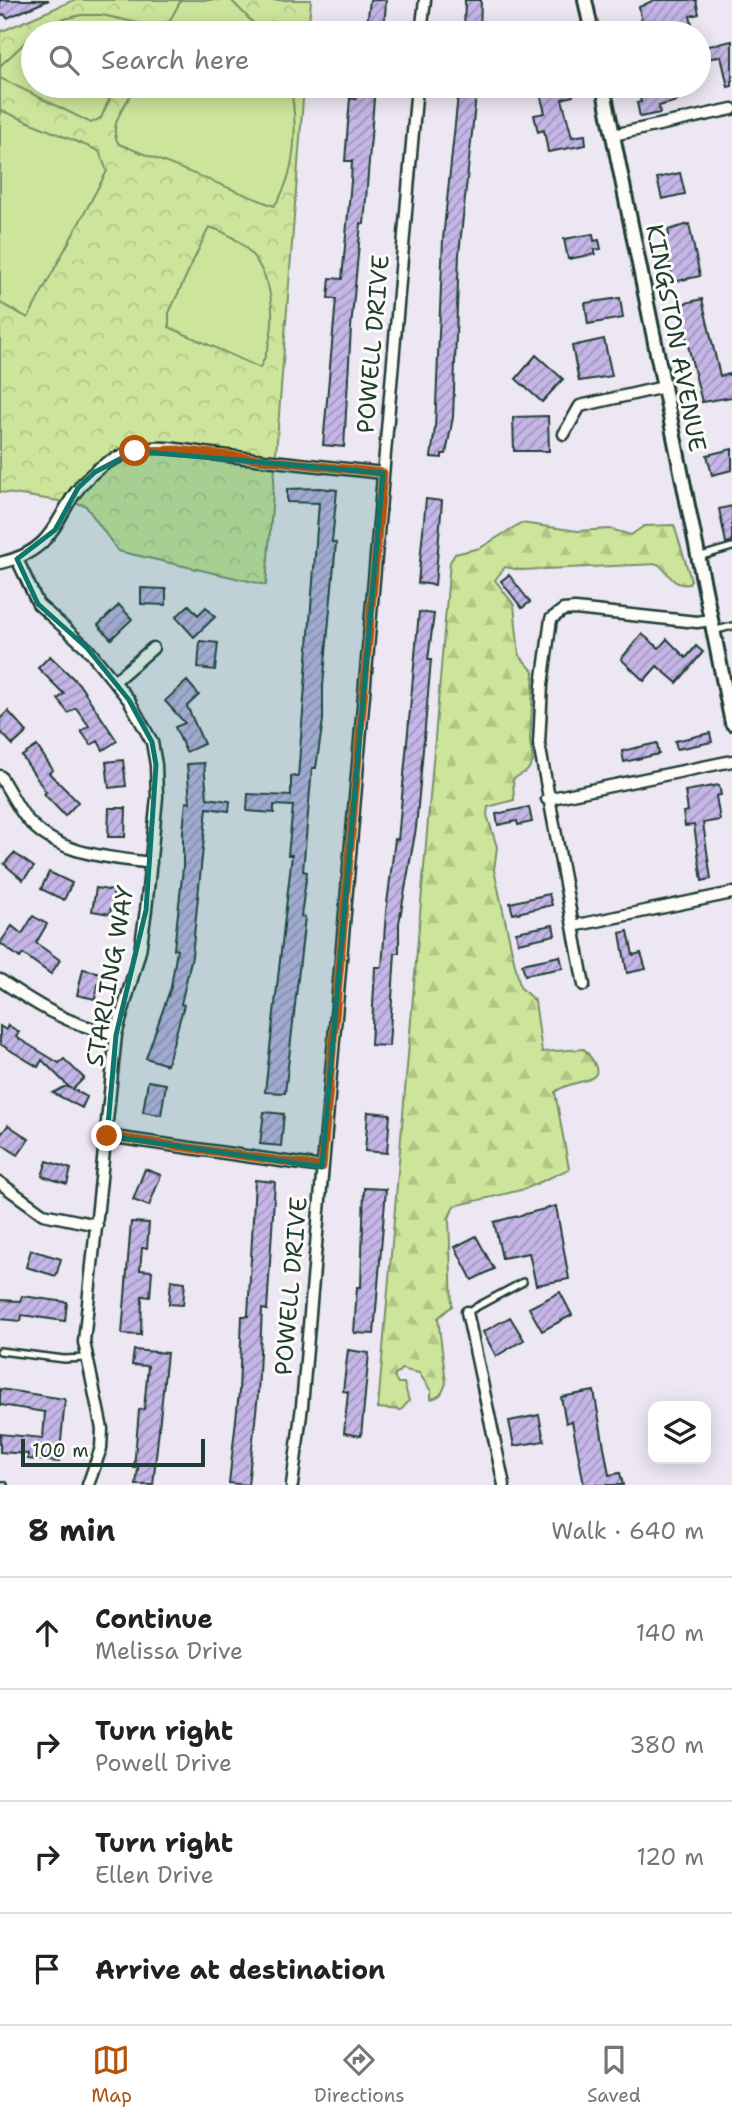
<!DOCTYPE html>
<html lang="en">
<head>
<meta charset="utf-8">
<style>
	:root { --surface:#fff; --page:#f2f2f2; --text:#222; --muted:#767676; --line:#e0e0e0; --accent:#b45309 }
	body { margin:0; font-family:"Shantell Sans",sans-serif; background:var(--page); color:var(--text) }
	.controls { position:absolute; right:21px; bottom:21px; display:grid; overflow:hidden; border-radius:14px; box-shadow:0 4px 18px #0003 }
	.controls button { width:63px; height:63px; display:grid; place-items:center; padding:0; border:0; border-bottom:2px solid var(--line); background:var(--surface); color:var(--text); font:35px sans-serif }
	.scale { position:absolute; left:21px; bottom:18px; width:184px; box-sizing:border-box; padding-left:7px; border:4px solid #1f3d34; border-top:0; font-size:19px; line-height:24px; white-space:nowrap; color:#1f3d34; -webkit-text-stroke:5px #fdfcf7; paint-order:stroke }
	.stop { position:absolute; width:21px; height:21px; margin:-16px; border:5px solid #b45309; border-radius:50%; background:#fff }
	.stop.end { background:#b45309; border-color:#fff; box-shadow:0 2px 7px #0008 }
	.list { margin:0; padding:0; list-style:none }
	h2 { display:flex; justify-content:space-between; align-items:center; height:91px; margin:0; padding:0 28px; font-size:30px }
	h2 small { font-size:23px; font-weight:400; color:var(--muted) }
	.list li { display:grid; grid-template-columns:46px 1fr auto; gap:21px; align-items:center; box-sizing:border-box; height:112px; padding:0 28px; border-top:2px solid var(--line) }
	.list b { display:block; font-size:26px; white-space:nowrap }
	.list p { margin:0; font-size:23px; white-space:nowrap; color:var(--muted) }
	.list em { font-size:23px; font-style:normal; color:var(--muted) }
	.icon { flex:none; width:38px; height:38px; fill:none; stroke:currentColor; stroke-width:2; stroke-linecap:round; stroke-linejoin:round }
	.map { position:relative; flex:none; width:732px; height:1485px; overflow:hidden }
	.search { position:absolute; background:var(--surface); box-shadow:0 4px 18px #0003; left:21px; right:21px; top:21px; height:77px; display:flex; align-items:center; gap:18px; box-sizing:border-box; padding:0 24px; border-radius:38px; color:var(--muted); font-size:26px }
	.sheet { height:539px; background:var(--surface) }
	nav { display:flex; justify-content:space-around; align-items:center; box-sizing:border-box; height:98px; border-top:2px solid var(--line); background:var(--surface); font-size:19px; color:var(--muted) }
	nav a { display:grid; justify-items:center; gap:4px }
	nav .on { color:var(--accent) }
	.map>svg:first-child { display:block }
	.forest { fill:url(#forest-firs); stroke:#769168; stroke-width:2 }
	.park { fill:url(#park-crowns); stroke:#769168; stroke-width:2 }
	.garden { fill:#cde59b; stroke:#769168; stroke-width:2 }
	.building { fill:url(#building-hatch); stroke:#1f3d34; stroke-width:2 }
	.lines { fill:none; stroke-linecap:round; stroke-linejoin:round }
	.service-casing { stroke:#1f3d34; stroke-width:10 }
	.minor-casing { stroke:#1f3d34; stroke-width:15 }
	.tertiary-casing { stroke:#1f3d34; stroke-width:18 }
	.service { stroke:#fdfcf7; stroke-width:5 }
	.minor { stroke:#fdfcf7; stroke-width:10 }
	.tertiary { stroke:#fdfcf7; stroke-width:12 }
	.route { stroke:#b45309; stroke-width:9 }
	.marked { fill:#0f766e; fill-opacity:0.2; stroke:#0f766e; stroke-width:5; stroke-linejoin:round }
	.labels { text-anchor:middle; stroke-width:6; stroke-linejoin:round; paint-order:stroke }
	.street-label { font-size:24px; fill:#1f3d34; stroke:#fdfcf7 }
</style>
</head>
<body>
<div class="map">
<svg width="732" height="1485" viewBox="0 0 732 1485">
	<defs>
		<pattern id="forest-firs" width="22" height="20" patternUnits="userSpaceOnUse" patternTransform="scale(1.75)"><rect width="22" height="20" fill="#cde59b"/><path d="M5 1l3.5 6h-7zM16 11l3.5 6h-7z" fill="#b0c586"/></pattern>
		<pattern id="park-crowns" width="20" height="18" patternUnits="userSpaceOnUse" patternTransform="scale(1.75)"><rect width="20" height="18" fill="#cde59b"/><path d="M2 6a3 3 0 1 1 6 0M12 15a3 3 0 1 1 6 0" fill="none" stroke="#b0c586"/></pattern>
		<pattern id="building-hatch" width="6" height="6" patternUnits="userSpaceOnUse" patternTransform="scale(1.75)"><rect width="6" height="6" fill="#c5b6e7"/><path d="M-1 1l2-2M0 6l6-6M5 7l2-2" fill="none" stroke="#9f95bc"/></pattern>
	</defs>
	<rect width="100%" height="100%" fill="#ece7f2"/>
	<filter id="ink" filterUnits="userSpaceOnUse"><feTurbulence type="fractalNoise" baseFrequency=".0143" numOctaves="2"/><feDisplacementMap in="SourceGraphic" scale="14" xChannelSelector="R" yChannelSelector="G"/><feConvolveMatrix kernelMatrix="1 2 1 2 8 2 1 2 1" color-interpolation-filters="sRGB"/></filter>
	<g filter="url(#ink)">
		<path class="forest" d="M521,523l57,8 32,-2 21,6 13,-9 30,-1 17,55 -2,4c-17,3 -19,-11 -31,-20l-137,6 -16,-3 -10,13 19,25 5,50 15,17 -4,68 3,22 -6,9 -14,8 1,21 -26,7 -1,8 10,32 -3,23 26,117 15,14 7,51 42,-3c34,39 -10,27 -29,43l14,77 -44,20 -71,17 -5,12 3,88 -14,12 8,65c-3,9 -5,14 -15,16v-8l-12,-18 -18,-4 -7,8 4,6h6l5,18 -8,9 -23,-2 72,-846 5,-8 25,-6z"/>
		<path class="park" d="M74,0h237l-3,33h-275v53h271l-38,499 -148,-34 -33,-46 -85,-13v-460z"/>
		<path class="garden" d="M181,0h50l32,33h-100z
			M81,15h21l41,9 -5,9h-102l24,-13z
			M33,35v51h82l-14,32 -10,5 -91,-45v-12z
			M136,86h154c8,36 7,89 -16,120l-155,-62c-13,-18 8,-41 17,-58z
			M0,110l99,41 8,20 -79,147 -28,-15z
			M209,227c62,17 77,89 51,141l-91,-41v-14z"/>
		<path class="building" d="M0,0h49l-42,18 -3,-4 -4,2z
			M370,0h16l-2,33h-18z
			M465,0h16l-1,33h-16z
			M654,0h42l3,14 -9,2 4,17h-43l-3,-13 -6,2 -3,-15z
			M732,41v45l-4,1 -7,-31 -22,5v-13z
			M357,86h18l-11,138 -3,-1 -10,105 -7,119 -21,-2 13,-146 -8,-1 2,-20 12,1 9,-98 1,-20h-7l5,-63 6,1z
			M459,86h18l-18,168 -6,163 -7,37h-4v4l-11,-1 4,-29 8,-189z
			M538,86h33l2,10 -11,3 10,38 13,-2 1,10 -38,7 -4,-22 -6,2 -4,-17 11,-2z
			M642,86h31l4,15 -18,5 1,7 -20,4 -3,-14 4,-1 -2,-8 5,-1z
			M680,173l5,21 -23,5 -5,-21z
			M689,224l11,52 -27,6 -10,-45 6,-2 -1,-5z
			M593,234l1,7 5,-1 2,9 -7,1 1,4 -27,5 -4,-20z
			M620,298l3,20 -35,6 -3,-21z
			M702,299l18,77 10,-2 2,10v13l-30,5 -24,-97z
			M604,339l8,37 -33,5 -7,-35z
			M536,355l27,24 -21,23 -26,-23z
			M548,416l1,35h-35l-1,-34z
			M732,449v21l-20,5 -5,-20z
			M320,488l17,2 -5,52 4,1 -13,143v34l-7,48h-4l-9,103 4,1 -6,44 4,1 -20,176 -20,-1 27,-237h-4l5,-49 -19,-1v8l-27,-2 1,-17 43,2v-20l7,1 21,-274 -32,-1v-13z
			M426,499l16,2 -7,84 -17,-2z
			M732,506v36l-6,1 -7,-34z
			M509,575l21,27 -8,6 -21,-27z
			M141,588l25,1v16l-25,-1z
			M119,605l13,14 -21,20 -13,-14z
			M189,605l9,10 8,-8 9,10 -21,20 -18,-20z
			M419,612l15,2 -6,46h3l-15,168 -17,95v30h-4l-6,93 -18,-1 4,-78h7l4,-55 9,-73 3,1z
			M642,634l17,14 8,-9 19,19 10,-12 7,6 -26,31 -20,-17 -13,15 -23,-22z
			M200,641l18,2 -3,27 -17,-2z
			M50,656l29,28 38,57 -14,9 -5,-9 -7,4 -10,-14 8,-5 -13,-18 -8,5 -10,-14 6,-5 -26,-26z
			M187,681l12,14 -12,11 17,38 -18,8 -11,-25 10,-4 -20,-22z
			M8,711l19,21 -14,13 -13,-14v-12z
			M710,733l2,9 -35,7 -2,-8z
			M657,743l2,11 -35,8 -2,-11z
			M37,746l16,24 -4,3 29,29 -13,14 -21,-22 2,-2 -24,-36z
			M123,760l3,26 -17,2 -3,-26z
			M204,763l3,35 23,3 -1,10 -22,-3 -15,148 -11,48 3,1 -17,60 -21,-7 25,-71 6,-37 -3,-1 9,-81v-37l3,-29 4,1 -3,-39z
			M719,785l2,10 -5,1 4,24 -17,3 8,56 -9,2 -8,-56 -9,1 -2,-14 5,-1 -3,-20z
			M529,807l3,15 -14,3 -1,-4 -19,4 -2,-11z
			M109,808h17l-1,29h-17z
			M14,853l20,14 -11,13 -19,-16z
			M49,872l23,11 -8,17 -23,-11z
			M96,888l18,3 -4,23 -18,-3z
			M549,894l3,11 -39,9 -3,-11z
			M33,916l14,8 -11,19 24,17 -9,14 -28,-20 -3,4 -20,-15 12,-17 10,8z
			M553,925l2,10 -37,8 -2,-11z
			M628,931l5,24 8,-2 5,16 -19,4 -7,-40z
			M560,956l3,12 -38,7 -3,-11z
			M83,969l18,4 -6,26 -18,-4z
			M8,1025l11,7 -3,5 43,26 5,-4 20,19 -11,11 14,8 -5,11 -29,-15 13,-7 5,3 -29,-29 -4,7 -38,-23v-18l6,4z
			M148,1081l18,3 -5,31 -18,-3z
			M264,1112l20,2 -3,32 -21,-2z
			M368,1112l22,2 -3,39 -22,-2z
			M8,1125l21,14 -11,16 -18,-12v-7z
			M47,1161l24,8 -4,15 -25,-8z
			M145,1169l16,6 -12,31 -16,-6z
			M255,1180l20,2 -8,128 -5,-1 -4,85 -10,91 -19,-2 10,-91 3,-76h6z
			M364,1188l22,1 -12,145 -20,-1 3,-46h4z
			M556,1206l13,73 -33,6 -7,-32 -27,5 -8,-36z
			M131,1222l18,1 -2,25h-5l-2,22 12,1 -2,26 -8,-1 -1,39 -19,-1z
			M476,1236l18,33 -22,11 -17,-33z
			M31,1250l30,9 -5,17 -30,-9z
			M171,1280l14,2 -2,23 -14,-1z
			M560,1292l12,23 -30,16 -13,-23z
			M22,1296l45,6 -2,19 -43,-6 -1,6 -21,-2v-19l20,1z
			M510,1317l14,23 -28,16 -13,-24z
			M134,1350l33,3 -14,132h-17l2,-17h-4l5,-58 5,-1 4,-43 -16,-1z
			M348,1350l21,3 -8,83 -17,-3 4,-41 -5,-1z
			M0,1389l65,10 -6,63 -31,-3v-5l-28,-2v-18l43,4 2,-26 -45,-7z
			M594,1391l15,84 11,-2 3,12h-39l-12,-64 -6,2 -5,-26z
			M539,1415l5,26 -30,5 -5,-25z"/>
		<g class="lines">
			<defs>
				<path id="service" d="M698,557l34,-10
					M713,631l19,-5
					M467,1312l56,-30
					M0,1351l64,8 22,-1
					M0,1485h4"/>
				<path id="minor" d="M421,33l4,-33
					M613,135l119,-26
					M564,434l16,-28 84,-19
					M17,559l21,45 49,44 42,52 23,42 4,23 1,32 -11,113 -6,41 -24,84 -32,307 18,87 -1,19 -13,37
					M0,563c63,-14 53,-54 92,-89 11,-10 28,-19 42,-23 26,-8 59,1 85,4 55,6 110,12 164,18
					M116,680l37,-32
					M0,776c9,14 16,29 26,42 31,37 80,39 125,45
					M547,799l185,-38
					M573,926l159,-33
					M0,980c41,28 68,44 116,55
					M584,985l-45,-241 3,-59 9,-66 12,-9 12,-1 122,13 14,-2
					M107,1136l215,31
					M0,1183l43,31 54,11
					M467,1312l37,173
					M292,1485l10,-79 115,-1320"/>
				<path id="tertiary" d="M585,0l7,33
					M603,86l129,637"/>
			</defs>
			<use href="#service" class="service-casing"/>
			<use href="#minor" class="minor-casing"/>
			<use href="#tertiary" class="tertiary-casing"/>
			<use href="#service" class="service"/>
			<use href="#minor" class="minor"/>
			<use href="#tertiary" class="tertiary"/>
		</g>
	</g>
	<g class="lines" filter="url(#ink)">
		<path class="route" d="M107,1136l215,31 61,-694 -205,-23 -43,1"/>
	</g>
	<path class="marked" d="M135,451l248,22 -61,694 -215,-31 9,-101 30,-125 10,-145 -4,-23 -23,-42 -42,-52 -49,-44 -21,-45 38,-29 23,-42 17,-16z"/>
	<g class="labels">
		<g class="street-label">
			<text transform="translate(676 338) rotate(79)" y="8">KINGSTON AVENUE</text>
			<text transform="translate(373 344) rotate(-85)" y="8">POWELL DRIVE</text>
			<text transform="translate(110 976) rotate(-80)" y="8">STARLING WAY</text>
			<text transform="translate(291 1286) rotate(-85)" y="8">POWELL DRIVE</text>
		</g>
	</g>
</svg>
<div class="controls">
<button><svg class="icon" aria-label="layers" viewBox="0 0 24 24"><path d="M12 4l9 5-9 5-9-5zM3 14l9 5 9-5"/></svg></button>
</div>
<div class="scale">100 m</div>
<div class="stop" style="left:135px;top:451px"></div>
<div class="stop end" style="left:107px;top:1136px"></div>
<div class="search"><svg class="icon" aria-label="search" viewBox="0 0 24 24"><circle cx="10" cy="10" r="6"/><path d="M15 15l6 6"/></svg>Search here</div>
</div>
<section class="sheet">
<h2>8 min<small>Walk · 640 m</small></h2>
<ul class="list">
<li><svg class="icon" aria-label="ahead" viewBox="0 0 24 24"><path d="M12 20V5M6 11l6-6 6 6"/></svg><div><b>Continue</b><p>Melissa Drive</p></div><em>140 m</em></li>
<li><svg class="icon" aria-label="right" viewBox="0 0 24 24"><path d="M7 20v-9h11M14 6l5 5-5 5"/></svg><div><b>Turn right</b><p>Powell Drive</p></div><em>380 m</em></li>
<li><svg class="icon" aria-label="right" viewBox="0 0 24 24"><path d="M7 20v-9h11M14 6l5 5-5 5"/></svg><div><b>Turn right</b><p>Ellen Drive</p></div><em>120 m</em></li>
<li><svg class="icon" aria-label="arrive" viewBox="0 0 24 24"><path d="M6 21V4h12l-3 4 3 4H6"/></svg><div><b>Arrive at destination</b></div></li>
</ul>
</section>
<nav>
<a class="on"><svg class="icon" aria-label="map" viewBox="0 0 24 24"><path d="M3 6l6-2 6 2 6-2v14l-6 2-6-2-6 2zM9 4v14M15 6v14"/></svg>Map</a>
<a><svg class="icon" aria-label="directions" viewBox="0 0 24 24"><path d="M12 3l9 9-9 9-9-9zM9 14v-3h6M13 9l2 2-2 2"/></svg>Directions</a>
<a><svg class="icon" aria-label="saved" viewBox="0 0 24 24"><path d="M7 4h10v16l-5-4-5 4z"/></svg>Saved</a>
</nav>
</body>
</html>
